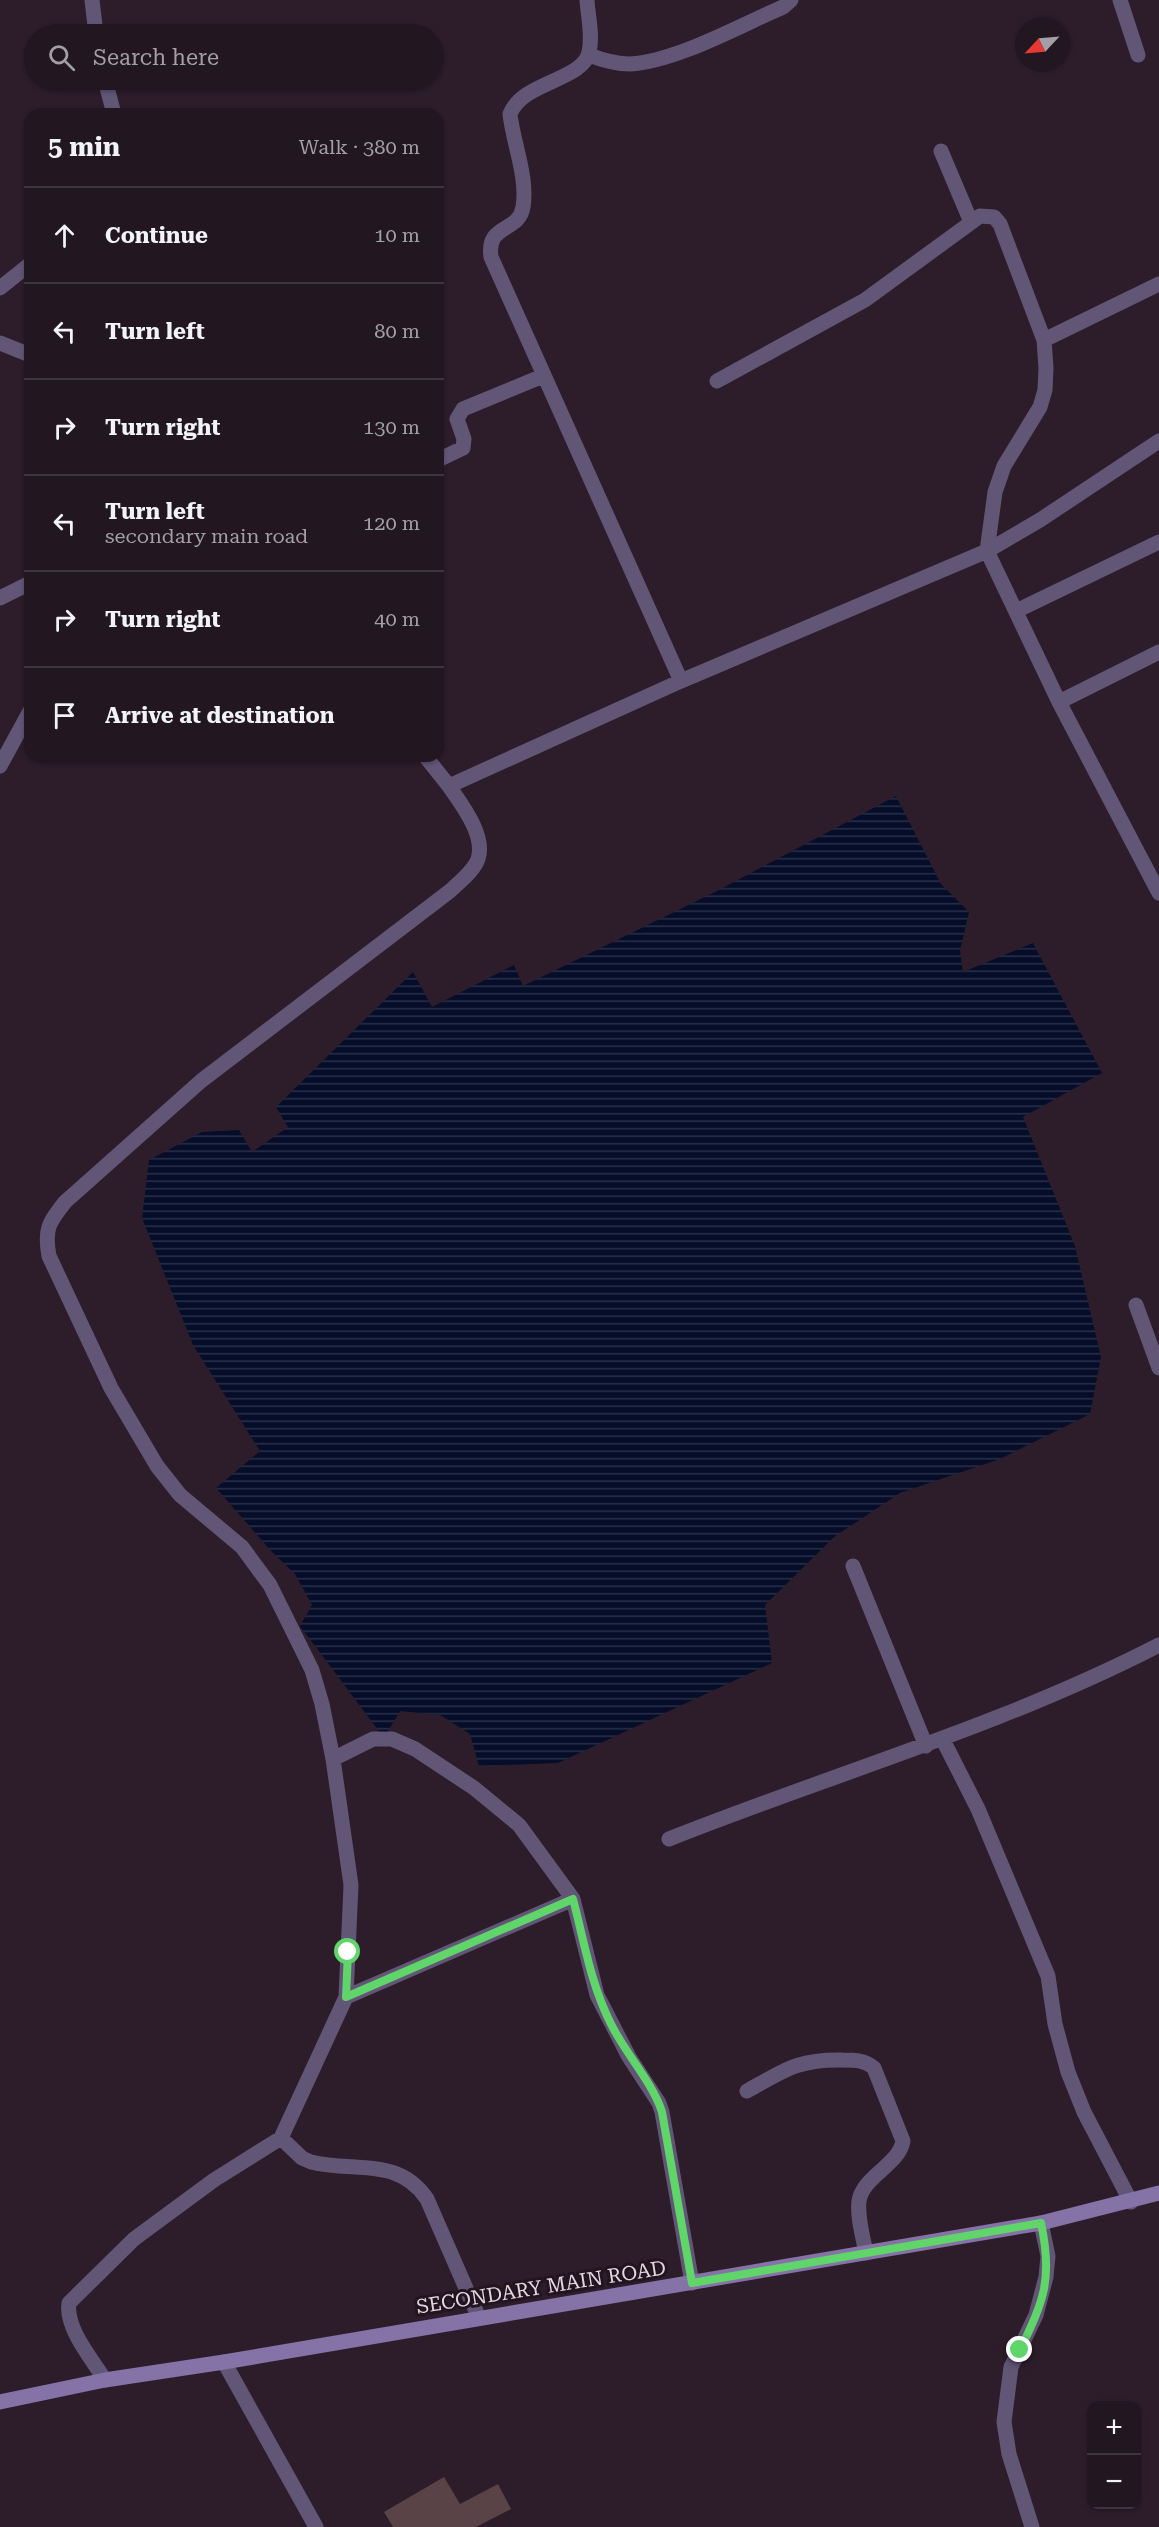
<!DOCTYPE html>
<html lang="en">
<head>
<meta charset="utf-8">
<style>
	:root { --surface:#221620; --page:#2a1f29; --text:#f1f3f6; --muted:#a29fa5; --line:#3f353e }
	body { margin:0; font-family:"Roboto Serif",serif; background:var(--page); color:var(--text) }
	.controls { position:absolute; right:18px; bottom:18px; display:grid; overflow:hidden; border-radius:12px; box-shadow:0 2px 4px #0004 }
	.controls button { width:54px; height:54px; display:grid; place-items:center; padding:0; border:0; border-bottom:2px solid var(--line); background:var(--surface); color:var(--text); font:30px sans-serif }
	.compass { position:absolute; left:1015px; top:18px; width:54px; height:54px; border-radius:50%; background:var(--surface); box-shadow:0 2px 4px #0004; rotate:244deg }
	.stop { position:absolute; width:18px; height:18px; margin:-14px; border:4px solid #60d56a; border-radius:50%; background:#fff }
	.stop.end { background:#60d56a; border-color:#fff; box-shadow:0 2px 6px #0008 }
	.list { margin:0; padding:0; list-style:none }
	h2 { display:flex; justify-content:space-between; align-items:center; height:78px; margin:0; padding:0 24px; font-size:26px }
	h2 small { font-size:20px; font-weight:400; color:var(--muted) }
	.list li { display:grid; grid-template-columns:39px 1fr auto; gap:18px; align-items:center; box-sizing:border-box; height:96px; padding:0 24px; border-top:2px solid var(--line) }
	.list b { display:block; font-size:22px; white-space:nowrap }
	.list p { margin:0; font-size:20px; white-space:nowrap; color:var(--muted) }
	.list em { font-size:20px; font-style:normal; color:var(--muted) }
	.icon { flex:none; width:33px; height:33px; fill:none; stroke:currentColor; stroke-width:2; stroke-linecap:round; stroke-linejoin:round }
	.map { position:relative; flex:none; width:1159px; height:2527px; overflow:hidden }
	.search { position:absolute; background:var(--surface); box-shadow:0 2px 4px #0004; left:24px; top:24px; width:420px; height:66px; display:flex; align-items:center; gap:15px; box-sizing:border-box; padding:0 21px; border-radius:33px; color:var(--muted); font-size:22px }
	.panel { position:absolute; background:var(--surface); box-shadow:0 2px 4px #0004; left:24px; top:108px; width:420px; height:654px; border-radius:18px }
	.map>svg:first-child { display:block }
	.water { fill:url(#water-rules) }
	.building { fill:#5a4346 }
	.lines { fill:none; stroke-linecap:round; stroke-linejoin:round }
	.street { stroke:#625677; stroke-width:15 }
	.secondary { stroke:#8572a7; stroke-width:15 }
	.route { stroke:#60d56a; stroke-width:8 }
	.labels { text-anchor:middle; stroke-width:6; stroke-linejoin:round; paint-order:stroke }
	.street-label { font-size:20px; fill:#e3d8e0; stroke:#231420 }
</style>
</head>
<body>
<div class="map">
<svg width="1159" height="2527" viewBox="0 0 1159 2527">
	<defs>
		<pattern id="water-rules" width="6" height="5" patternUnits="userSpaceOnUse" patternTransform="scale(1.5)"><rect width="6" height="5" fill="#050d29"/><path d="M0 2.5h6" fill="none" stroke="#293048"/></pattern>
	</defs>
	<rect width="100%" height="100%" fill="#2d1d2a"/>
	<path class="water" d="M896,796l45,88 28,28 -9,39 3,21 70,-29 69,130 -79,44 52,129 26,111 -11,57 -90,45 -100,34 -66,44 -69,68 7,58 -214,100 -79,3 -9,-32 -30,-19 -40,-4 -16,27 -84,-112 12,-21 -17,-31 -23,-22 -56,-64 44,-37 -67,-106 -51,-127 7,-58 53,-28 37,-2 13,22 36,-25 -12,-20 137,-135 19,35 82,-42 9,21 194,-95z"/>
	<path class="building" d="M444,2477l16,27 38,-20 13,25 -35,18h-83l-9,-15z"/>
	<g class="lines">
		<path class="street" d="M92,0l4,34
			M587,0c1,17 6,35 2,52 -6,29 -66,29 -79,62 3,29 18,63 13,93 -4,26 -37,16 -32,50l190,424
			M1120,0l18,55
			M589,55c13,5 26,9 41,9 45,-2 111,-39 153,-57l8,-7
			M105,80l9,34
			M941,151l30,71
			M0,288l30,-24
			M1044,340l115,-56
			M0,343l30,12
			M717,381l148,-81 115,-84 14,1 6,7 44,116 2,28 -1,22 -5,17 -36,59 -9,26 -8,59 72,151 100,191
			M438,460l25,-12 1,-9 -7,-20 6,-10 80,-33
			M0,598l30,-15
			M1016,611l143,-69
			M1059,702l100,-50
			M425,756l24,30
			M0,766l30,-55
			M1136,1305l23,63
			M853,1566l73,180
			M943,1740l35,69 70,167 7,48 13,48 16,40 47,90
			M333,1759l40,-20h19l23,10 59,39 45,37 54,74 24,96 32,62 30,46 3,9 30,171
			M669,1839c163,-65 333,-113 490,-194
			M346,1997l5,-112 -18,-126 -11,-55 -10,-34 -42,-85 -28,-38 -62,-52 -23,-29 -46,-78 -62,-132c-5,-27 0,-34 16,-54l136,-121 249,-190c9,-9 24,-20 28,-32 8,-24 -17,-55 -29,-73l232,-105 306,-130 53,-31 119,-79
			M747,2091c38,-21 51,-32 96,-31 12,0 22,0 31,8l29,73c-4,24 -40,35 -44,60 -2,16 4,36 7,52
			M281,2138l21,20 9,4c43,11 87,-6 116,37l52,119
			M224,2362l92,165
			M105,2380c-13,-21 -40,-52 -36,-77l65,-64 80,-59 67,-42 65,-141 227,-98
			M1032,2527l-23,-73 -5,-32 7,-55 25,-52 10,-38 2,-21 -7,-33"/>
		<path class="secondary" d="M0,2402l105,-22 119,-18 817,-139 118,-30"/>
	</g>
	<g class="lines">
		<path class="route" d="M348,1952l-2,45 227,-98c11,42 18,86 38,125 14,29 42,59 51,88l30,171 349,-60c12,56 3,77 -21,127"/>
	</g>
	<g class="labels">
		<g class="street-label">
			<text transform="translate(541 2287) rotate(-9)" y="7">SECONDARY MAIN ROAD</text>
		</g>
	</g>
</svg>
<div class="controls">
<button>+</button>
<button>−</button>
</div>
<svg class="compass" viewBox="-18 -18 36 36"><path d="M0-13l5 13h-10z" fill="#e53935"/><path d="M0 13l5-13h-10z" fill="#a29fa5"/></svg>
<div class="stop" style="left:348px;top:1952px"></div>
<div class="stop end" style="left:1020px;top:2350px"></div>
<div class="search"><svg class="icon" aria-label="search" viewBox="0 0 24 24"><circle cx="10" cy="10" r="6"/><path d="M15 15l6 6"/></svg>Search here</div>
<section class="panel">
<h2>5 min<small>Walk · 380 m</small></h2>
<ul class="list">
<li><svg class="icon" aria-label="ahead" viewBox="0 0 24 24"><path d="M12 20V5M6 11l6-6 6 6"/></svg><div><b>Continue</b></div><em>10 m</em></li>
<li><svg class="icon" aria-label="left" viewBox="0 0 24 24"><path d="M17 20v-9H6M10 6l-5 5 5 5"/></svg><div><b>Turn left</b></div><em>80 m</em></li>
<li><svg class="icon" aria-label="right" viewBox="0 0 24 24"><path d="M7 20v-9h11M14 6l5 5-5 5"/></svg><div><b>Turn right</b></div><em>130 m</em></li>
<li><svg class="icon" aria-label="left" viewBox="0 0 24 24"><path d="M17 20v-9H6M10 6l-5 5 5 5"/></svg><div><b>Turn left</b><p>secondary main road</p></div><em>120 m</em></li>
<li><svg class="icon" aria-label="right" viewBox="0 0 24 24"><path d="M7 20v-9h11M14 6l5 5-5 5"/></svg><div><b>Turn right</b></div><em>40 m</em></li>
<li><svg class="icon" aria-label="arrive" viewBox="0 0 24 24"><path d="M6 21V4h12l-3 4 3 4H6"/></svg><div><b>Arrive at destination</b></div></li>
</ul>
</section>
</div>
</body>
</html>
